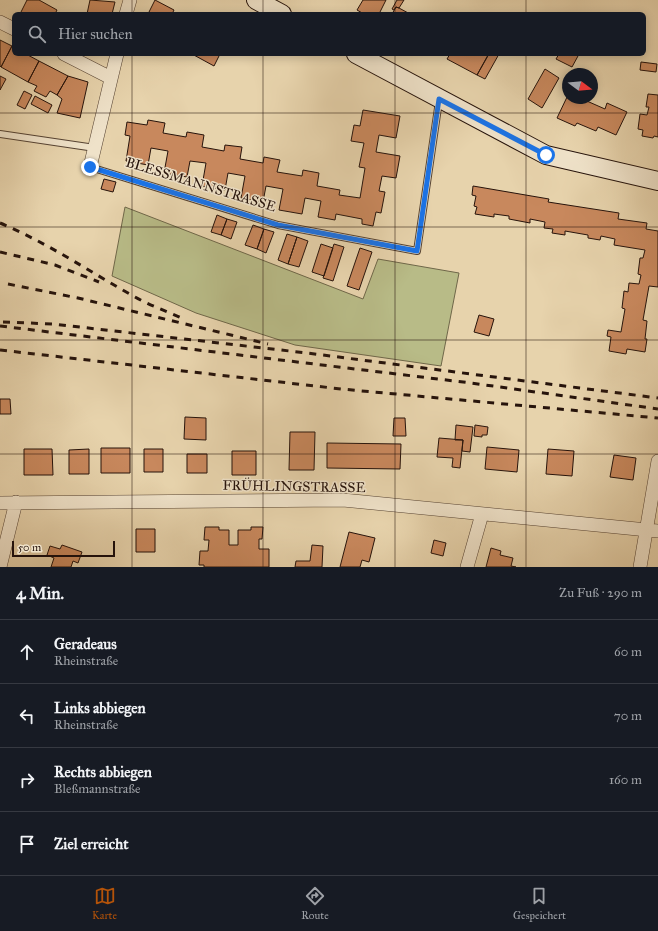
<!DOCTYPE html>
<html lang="de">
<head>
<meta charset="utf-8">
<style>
	:root { --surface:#171b24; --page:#20242c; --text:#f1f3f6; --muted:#9ea1a6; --line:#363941; --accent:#b45309 }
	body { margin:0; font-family:"IM FELL Great Primer",serif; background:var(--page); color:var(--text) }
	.compass { position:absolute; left:562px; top:68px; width:36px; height:36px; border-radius:50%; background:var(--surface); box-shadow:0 2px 10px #0003; rotate:106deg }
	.scale { position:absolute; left:12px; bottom:10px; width:103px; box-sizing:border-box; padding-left:4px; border:2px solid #26130b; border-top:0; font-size:11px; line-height:14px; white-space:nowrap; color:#26130b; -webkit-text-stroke:3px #efe2c9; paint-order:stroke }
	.stop { position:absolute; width:12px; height:12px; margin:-9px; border:3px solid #1a73e8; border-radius:50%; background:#fff }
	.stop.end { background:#1a73e8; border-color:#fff; box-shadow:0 1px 4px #0008 }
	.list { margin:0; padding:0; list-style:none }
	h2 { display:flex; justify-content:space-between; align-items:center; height:52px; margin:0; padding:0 16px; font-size:17px }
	h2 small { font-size:13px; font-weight:400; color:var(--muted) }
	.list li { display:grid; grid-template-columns:26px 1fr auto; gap:12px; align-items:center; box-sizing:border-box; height:64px; padding:0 16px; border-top:1px solid var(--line) }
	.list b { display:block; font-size:15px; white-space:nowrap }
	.list p { margin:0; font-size:13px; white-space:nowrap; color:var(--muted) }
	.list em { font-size:13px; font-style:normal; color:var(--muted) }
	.icon { flex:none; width:22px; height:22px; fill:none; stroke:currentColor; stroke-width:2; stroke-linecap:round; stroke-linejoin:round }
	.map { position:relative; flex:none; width:658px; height:567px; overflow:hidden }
	.search { position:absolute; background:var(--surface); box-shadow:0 2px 10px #0003; left:12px; right:12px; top:12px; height:44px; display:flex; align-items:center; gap:10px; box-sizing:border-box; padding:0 14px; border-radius:6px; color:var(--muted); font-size:15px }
	.sheet { height:308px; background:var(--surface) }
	nav { display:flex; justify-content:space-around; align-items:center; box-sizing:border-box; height:56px; border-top:1px solid var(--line); background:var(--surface); font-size:11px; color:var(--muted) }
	nav a { display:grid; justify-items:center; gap:2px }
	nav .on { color:var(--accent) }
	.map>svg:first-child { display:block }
	.green { fill:#b8bb87; stroke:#6f6749 }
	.building { fill:#c8885d; stroke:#26130b }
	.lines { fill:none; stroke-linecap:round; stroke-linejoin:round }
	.lane-casing { stroke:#564333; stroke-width:8 }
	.street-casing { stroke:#564333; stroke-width:14 }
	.secondary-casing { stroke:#26130b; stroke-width:20 }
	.lane { stroke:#efe2c9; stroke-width:6 }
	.street { stroke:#efe2c9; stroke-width:13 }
	.secondary { stroke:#efe2c9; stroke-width:18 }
	.rail { stroke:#26130b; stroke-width:3; stroke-dasharray:7 7; stroke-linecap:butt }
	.route { stroke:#1a73e8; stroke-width:5 }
	.grid { fill:none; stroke:#26130b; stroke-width:1; stroke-opacity:0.55 }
	.labels { text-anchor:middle; stroke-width:3; stroke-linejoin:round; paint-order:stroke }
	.street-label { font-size:14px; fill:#26130b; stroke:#efe2c9 }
</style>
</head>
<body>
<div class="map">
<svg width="658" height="567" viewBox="0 0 658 567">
	<rect width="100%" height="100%" fill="#e7d3ac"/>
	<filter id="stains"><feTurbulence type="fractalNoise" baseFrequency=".005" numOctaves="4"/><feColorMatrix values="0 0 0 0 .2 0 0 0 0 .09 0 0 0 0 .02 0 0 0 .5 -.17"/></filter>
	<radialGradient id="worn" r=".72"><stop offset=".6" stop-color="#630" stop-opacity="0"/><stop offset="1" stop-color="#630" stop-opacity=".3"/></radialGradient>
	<path class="green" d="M125,207l238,92 15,-40 81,14 -18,93 -146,-21 -99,-32 -84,-37z"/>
	<path class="building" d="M27,0h12l18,10 -2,4h-35z
		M90,0l25,2 -3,12h-25z
		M155,0l19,10 -2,4h-19l-4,-2z
		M363,0h23l-7,14h-15l-7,-4z
		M397,0h7l-5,8 -3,-1 -2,3 -2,-1z
		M396,7l3,1 11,6h-18z
		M0,40l12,6 -11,21 -1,-1z
		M12,46l2,1v7h12l13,7 -11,21 -27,-15z
		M192,54h28l-6,12z
		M450,54h37l1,1 -11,20 -30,-16z
		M489,54h10l-14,25 -8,-4z
		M559,54h16l3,2 -6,11 -16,-8z
		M39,61l29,15 -11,19 -7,-4 -4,6 -12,-6 3,-5 -9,-4z
		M641,62l16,2 -1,8 -16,-2z
		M545,69l14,9 -17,30 -14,-9z
		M0,76l6,3 -6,11z
		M68,76l20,6 -8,36 -23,-5 5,-14 -5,-4z
		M24,91l8,4 -7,14 -8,-4z
		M648,94l10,1v42l-4,-1 -1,2 -11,-2 1,-6 -5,-1 2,-15 7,1 2,-8h-3z
		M568,95v3h12l25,11 2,-6 20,9 -11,23 -18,-8 -2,4 -19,-8 -2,3 -18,-8z
		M35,96l17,9 -4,8 -17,-9z
		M363,110l37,6 -4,22 -17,-3 -3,17 24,4 -4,22 -14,-2 -3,15 6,1 -4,21 -5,-1 -3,14 -11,-2v-5l-26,-5 -1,6 -17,-3 3,-16 -16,-3 -3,16 -23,-4 4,-21 -17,-3 -3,16 -22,-4 4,-22 -17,-3 -3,17 -23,-4 4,-23 -16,-2 -3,16 -23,-4 4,-22 -17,-3 -3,17 -22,-4 4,-25 -5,-1 2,-13 20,3 1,-5 17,3 -2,10 23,4 1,-5 17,3 -2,12 22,4 1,-6 17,2 -2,12 23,4 1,-6 16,3 -3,12 25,4 1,-6 16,3 -2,13 23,4 -1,5 21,3 5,-30 -6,-1 5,-24 -13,-2 3,-16 6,1z
		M104,179l12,3 -3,10 -12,-3z
		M473,186l76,13 -1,3 71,11 -1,6 29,4 -1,6 12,2v56l-9,-1 -6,34 4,1 -2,18h2l-2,13 -18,-3 -1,5 -17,-3 2,-14 -4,-1 1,-6 13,2 4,-23 -3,-1 2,-17 4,1 1,-9 10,1 2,-9 -3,-1 2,-16h3l2,-8 -31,-5 1,-6 -14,-3 -1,4 -12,-2v-3l-23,-4v4l-13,-2 1,-4 -9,-1 1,-6 -15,-3v4l-21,-4v-3l-15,-2v3l-19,-3 2,-7 -3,-1 2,-10 -4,-1z
		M217,215l10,4 -6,16 -10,-3z
		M227,219l10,3 -6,17 -10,-4z
		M253,225l11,4 -7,20 -12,-4z
		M264,229l10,3 -8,21 -9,-4z
		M287,234l10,3 -9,27 -10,-4z
		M297,237l11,4 -9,26 -11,-3z
		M321,244l12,4 -9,28 -12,-4z
		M334,244l10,3 -11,34 -10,-3z
		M360,248l12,4 -13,38 -12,-4z
		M479,315l15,4 -5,17 -15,-4z
		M0,399h10l1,15h-11z
		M185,417l21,1v22l-22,-1z
		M394,418h11l1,18h-13z
		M456,425l17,2 -3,25 -8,-1 1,-11h-8z
		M475,425l13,2 -1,8h-5v2l-8,-1z
		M290,432h25l-1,38h-25z
		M439,438l24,2 -3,28 -8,-1 1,-9 -16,-1z
		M327,443l74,1 -1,25 -73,-1z
		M487,447l32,3 -2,22 -32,-3z
		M101,448h29v25h-29z
		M24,449h28l1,26h-29z
		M89,449v25h-20v-24z
		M144,449h19v23h-19z
		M548,449l26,2 -2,25 -26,-2z
		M232,451h24v24h-24z
		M187,454h20v19h-20z
		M614,455l22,3 -3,22 -23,-3z
		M205,527h14v3h10v15h9v-15h13v-3h12l-1,12h-3v10h10v18h-65v-2h-5l1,-14h8l1,-11h-5z
		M136,529h19v23h-19z
		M349,532l26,6 -6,24 -7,-2 -2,7h-20z
		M434,540l12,3 -3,13 -12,-3z
		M62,545l20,7 -4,11 -5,-2 -2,6h-20l3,-9 -7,-3 3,-9 10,3z
		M312,545l11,1 -1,21h-27l1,-6h14z
		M491,548l10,3 -1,4 13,3 -2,8 5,1h-30z"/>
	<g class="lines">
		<defs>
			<path id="lane" d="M0,134l95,14
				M90,167l188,58 139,26 22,-150"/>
			<path id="street" d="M126,14l4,-14
				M0,22l14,7
				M64,54l47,24
				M90,167l27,-113
				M0,503l343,-3 315,31
				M0,567l16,-65
				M467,567l15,-53
				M640,567l18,-106"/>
			<path id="secondary" d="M256,0l26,14
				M356,54l190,101 112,26"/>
		</defs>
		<use href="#lane" class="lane-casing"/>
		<use href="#street" class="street-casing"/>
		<use href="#secondary" class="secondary-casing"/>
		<use href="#lane" class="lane"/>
		<use href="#street" class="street"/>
		<use href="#secondary" class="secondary"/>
		<path class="rail" d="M0,223c48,20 90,49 135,74 16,9 34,15 51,23
			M0,252l55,13 44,17
			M8,284l70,14 190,46
			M3,322l50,2 254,29 351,45
			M0,326l471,57 187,26
			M0,350l341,39 317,29"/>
	</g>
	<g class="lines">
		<path class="route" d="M90,167l188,58 139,26 22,-152 107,56"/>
	</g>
	<path class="grid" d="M132,0v14M263,0v14M395,0v14M526,0v14M132,54v513M263,54v513M395,54v513M526,54v513M0,113h658M0,227h658M0,340h658M0,454h658"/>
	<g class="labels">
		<g class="street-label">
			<text transform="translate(201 184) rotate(17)" y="5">BLESSMANNSTRASSE</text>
			<text transform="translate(294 486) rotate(1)" y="5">FRÜHLINGSTRASSE</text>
		</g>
	</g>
	<rect width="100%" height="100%" filter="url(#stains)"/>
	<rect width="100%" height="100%" fill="url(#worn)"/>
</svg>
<svg class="compass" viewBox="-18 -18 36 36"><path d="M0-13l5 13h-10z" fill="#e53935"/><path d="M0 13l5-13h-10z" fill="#9ea1a6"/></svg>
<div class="scale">50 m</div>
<div class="stop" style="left:546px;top:155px"></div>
<div class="stop end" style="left:90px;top:167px"></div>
<div class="search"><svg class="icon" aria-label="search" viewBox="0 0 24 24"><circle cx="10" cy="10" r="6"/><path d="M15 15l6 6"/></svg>Hier suchen</div>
</div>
<section class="sheet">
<h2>4 Min.<small>Zu Fuß · 290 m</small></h2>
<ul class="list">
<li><svg class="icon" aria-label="ahead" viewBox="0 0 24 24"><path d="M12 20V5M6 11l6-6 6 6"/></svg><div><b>Geradeaus</b><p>Rheinstraße</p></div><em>60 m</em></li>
<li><svg class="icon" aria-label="left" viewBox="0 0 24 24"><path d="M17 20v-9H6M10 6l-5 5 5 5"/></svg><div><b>Links abbiegen</b><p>Rheinstraße</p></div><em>70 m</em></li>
<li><svg class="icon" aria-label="right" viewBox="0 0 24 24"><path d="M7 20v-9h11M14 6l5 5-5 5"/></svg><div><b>Rechts abbiegen</b><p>Bleßmannstraße</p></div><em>160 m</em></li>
<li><svg class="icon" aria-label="arrive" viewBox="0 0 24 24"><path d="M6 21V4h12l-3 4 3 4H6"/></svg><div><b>Ziel erreicht</b></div></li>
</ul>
</section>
<nav>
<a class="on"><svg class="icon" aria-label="map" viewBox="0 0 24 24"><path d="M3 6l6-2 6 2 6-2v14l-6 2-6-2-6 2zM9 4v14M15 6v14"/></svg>Karte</a>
<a><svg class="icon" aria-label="directions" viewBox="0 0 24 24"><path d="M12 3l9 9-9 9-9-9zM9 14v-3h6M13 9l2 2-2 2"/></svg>Route</a>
<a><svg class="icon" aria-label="saved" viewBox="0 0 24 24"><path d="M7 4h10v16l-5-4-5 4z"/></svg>Gespeichert</a>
</nav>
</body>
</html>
